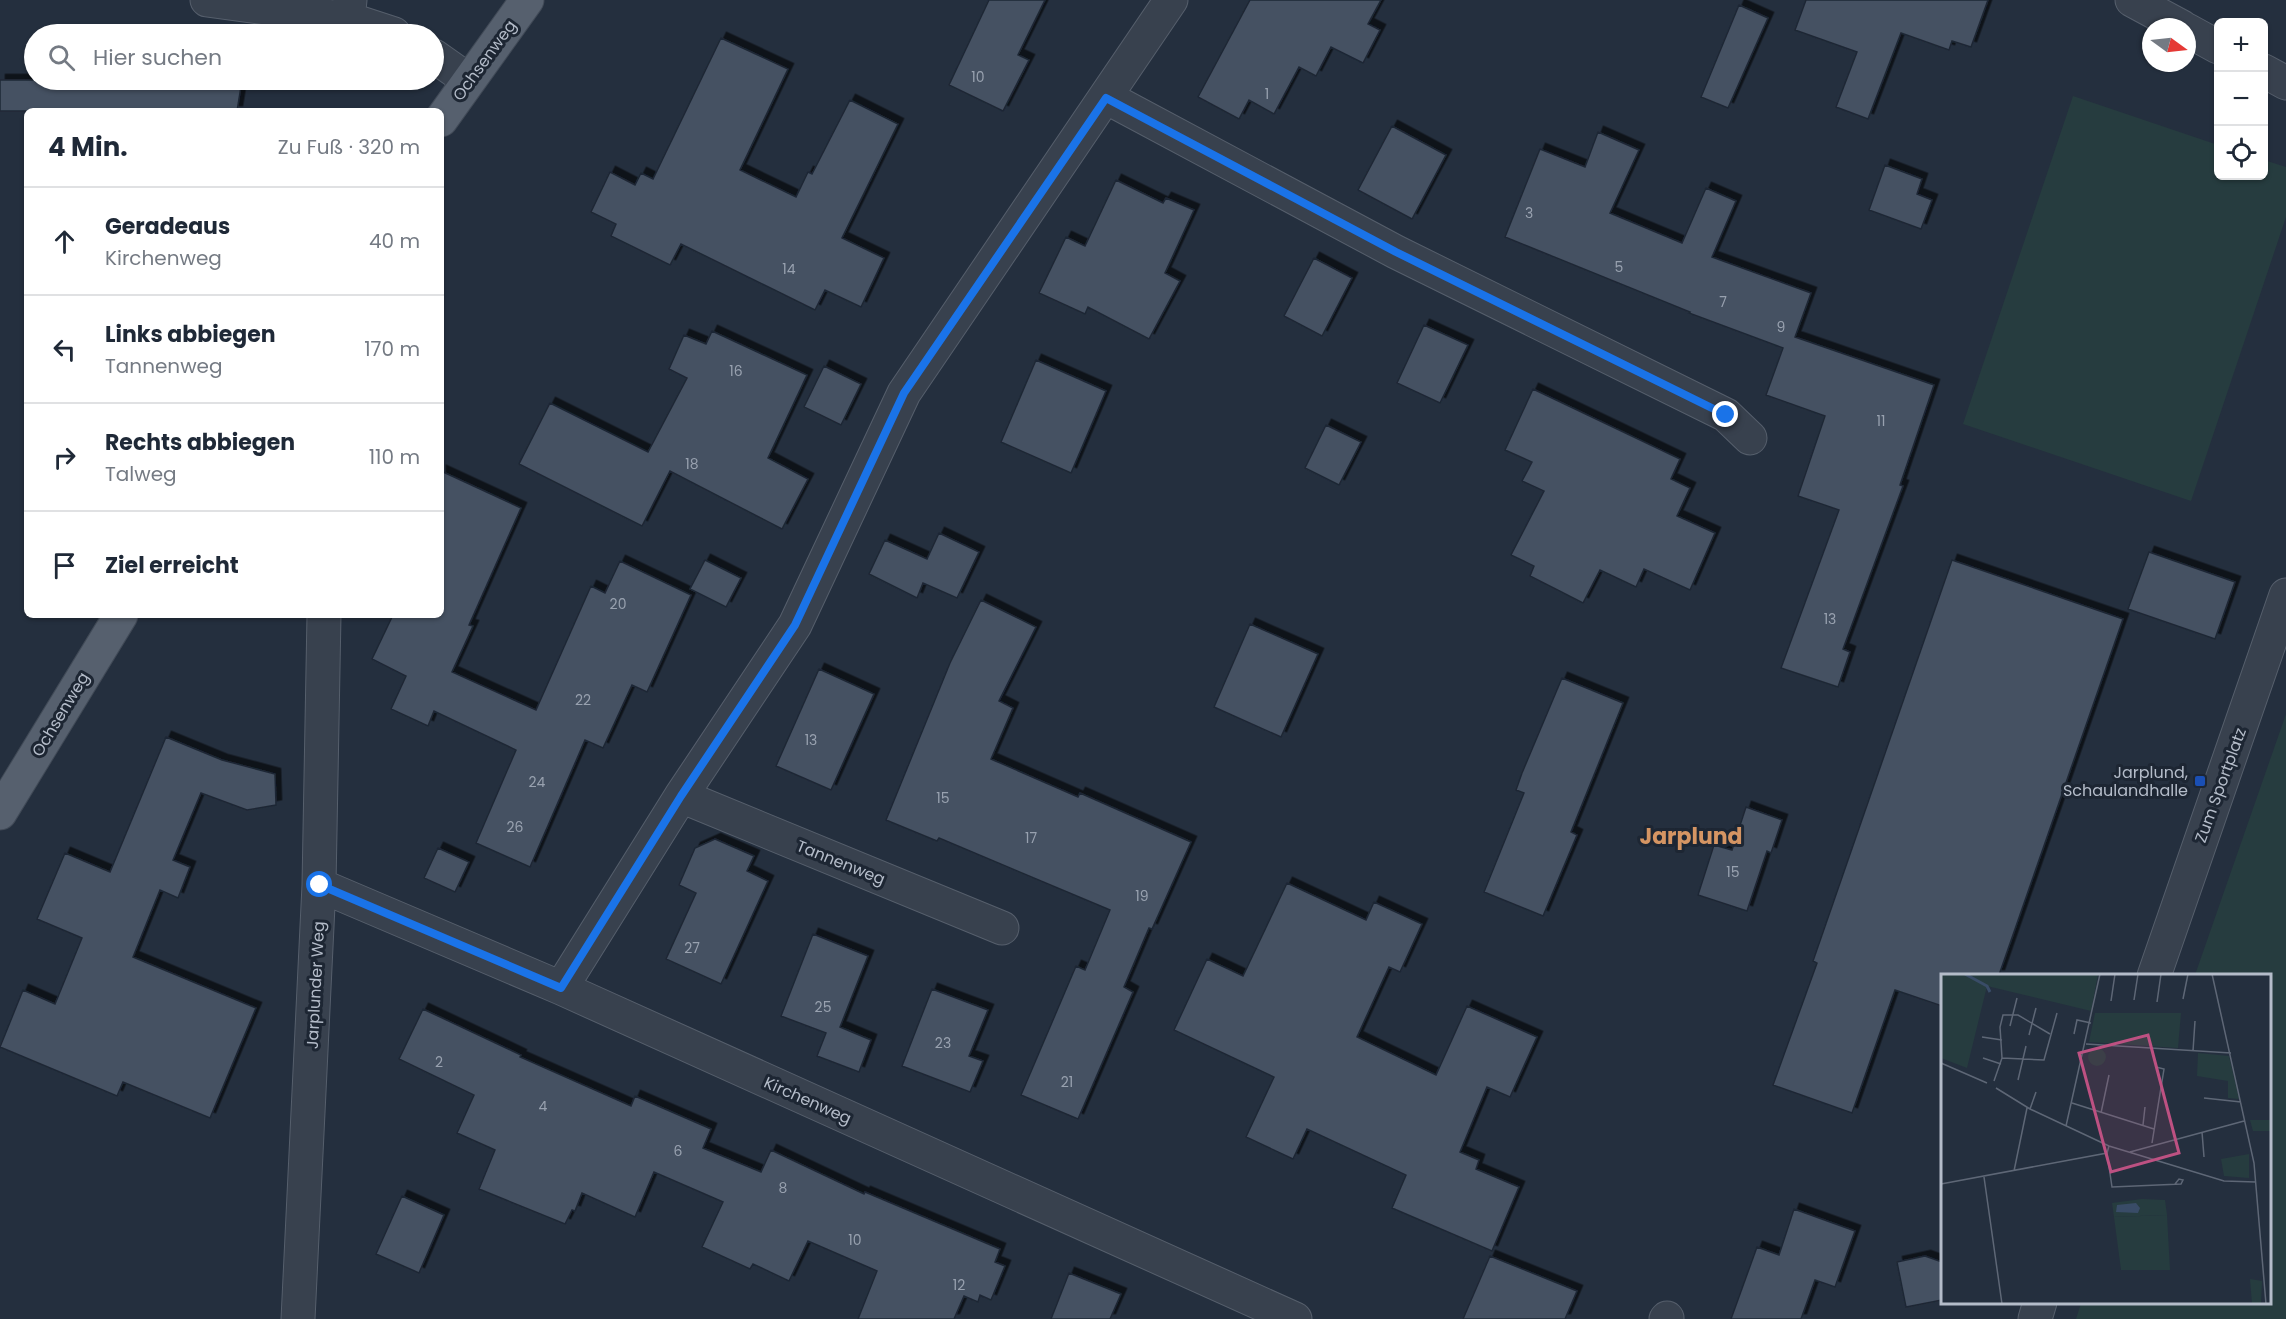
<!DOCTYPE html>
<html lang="de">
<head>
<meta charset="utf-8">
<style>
	:root { --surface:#fff; --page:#f6f6f7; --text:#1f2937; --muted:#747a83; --line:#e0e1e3 }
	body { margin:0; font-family:Poppins,sans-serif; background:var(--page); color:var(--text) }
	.controls { position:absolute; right:18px; top:18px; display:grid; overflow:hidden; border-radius:9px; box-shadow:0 2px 4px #0004 }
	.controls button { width:54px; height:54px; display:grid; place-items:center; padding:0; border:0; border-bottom:2px solid var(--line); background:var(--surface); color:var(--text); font:30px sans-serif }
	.compass { position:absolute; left:2142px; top:18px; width:54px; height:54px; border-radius:50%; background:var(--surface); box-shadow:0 2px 4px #0004; rotate:105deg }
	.stop { position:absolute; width:18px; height:18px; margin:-14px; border:4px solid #1a73e8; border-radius:50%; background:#fff }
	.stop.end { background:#1a73e8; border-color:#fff; box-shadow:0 2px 6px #0008 }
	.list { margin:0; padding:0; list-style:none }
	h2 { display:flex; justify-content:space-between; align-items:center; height:78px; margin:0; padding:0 24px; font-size:26px }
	h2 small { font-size:20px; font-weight:400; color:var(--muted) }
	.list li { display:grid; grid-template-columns:39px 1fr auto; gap:18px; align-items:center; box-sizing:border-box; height:108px; padding:0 24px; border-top:2px solid var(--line) }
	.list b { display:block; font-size:22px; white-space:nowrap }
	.list p { margin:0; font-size:20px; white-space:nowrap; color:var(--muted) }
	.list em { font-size:20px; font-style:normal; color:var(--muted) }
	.icon { flex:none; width:33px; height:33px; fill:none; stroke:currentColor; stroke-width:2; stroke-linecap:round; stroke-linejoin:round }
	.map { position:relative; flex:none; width:2286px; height:1319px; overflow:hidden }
	.search { position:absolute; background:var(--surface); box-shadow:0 2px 4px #0004; left:24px; top:24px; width:420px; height:66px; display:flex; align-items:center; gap:15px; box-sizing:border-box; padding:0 21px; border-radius:33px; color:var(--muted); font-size:22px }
	.panel { position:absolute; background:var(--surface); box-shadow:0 2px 4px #0004; left:24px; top:108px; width:420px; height:510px; border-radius:9px }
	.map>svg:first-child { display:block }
	.green { fill:#263c3f }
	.building { fill:#455162; stroke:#1f2835; stroke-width:1.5; filter:url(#shadow) }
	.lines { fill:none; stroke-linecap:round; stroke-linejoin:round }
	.minor-casing { stroke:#565f6c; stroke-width:35 }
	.major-casing { stroke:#414a57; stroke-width:35 }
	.minor { stroke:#38414e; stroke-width:33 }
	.major { stroke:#56606e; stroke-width:33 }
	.route { stroke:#1a73e8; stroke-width:8 }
	.transit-dot { fill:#1a4fb4; stroke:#1d2633; stroke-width:2 }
	.labels { text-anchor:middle; stroke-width:6; stroke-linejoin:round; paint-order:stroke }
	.number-label { font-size:14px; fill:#98a1af }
	.street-label { font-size:16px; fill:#b4bcc9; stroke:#1d2633 }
	.poi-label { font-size:16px; fill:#b4bcc9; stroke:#1d2633; text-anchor:end }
	.district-label { font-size:22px; font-weight:bold; fill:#d59563; stroke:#1d2633 }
	.inset-river { fill:none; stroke:#394c67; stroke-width:3 }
	.inset-road { fill:none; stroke:#5e6776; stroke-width:1.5 }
	.view { fill:#bd5182; fill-opacity:0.15; stroke:#bd5182; stroke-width:3 }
	.inset-edge { fill:none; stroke:#b4bcc9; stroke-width:3 }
</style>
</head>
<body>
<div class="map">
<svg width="2286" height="1319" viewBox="0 0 2286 1319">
	<defs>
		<filter id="shadow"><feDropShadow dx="5.5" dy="-5.5" stdDeviation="0" flood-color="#0009"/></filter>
	</defs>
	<rect width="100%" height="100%" fill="#242f3e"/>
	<path class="green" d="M2073,96l145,49v31h46v-16l22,7v50l-95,284 -228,-77z
		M2286,714v605h-210l5,-16 189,-1v-326l-75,-1z"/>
	<path class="building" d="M989,0h56l-27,55 11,5 -26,51 -54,-26z
		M1250,0h131l-13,24 12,6 -17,33 -32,-16 -15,29 -17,-9 -25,47 -25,-14 -10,19 -41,-22z
		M1806,0h182l-17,47 -19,-6 -3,9 -48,-17 -33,86 -32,-12 21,-55 -62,-22z
		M1739,5l29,13 -40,90 -27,-11z
		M721,38l67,31 -48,101 56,27 12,-25 4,2 38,-74 48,24 -56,114 42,20 -23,49 -36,-17 -10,20 -134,-66 -11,21 -59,-29 5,-12 -25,-12 19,-40 25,13 6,-12 12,6z
		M0,80h242l-5,31h-237z
		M1392,126l54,29 -34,64 -54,-29z
		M1598,132l41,18 -29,63 72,30 24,-55 30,13 -24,56 99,36 -16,44 139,48 -34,100 3,1 -60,163 7,3 -12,35 -57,-19 58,-158 -41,-14 27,-80 -59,-21 17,-47 -94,-35 1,-1 -185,-75 35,-88 45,18z
		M1885,165l37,14 -5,15 15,6 -11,29 -52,-19z
		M1116,180l47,23 3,-5 28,12 -29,63 15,8 -31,58 -61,-32 -3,7 -46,-21 27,-56 19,9z
		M1314,258l38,20 -30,58 -38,-20z
		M1424,325l44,20 -28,58 -43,-20z
		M712,331l95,44 -39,83 40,21 -26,50 -112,-58 -28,55 -123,-62 31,-61 98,49 39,-74 -18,-9 15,-34 22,9z
		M1036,360l70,31 -35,82 -70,-31z
		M824,366l37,18 -20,41 -37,-18z
		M1533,389l147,70 -9,20 19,9 -13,28 38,17 -25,57 -46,-21 -8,18 -36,-17 -17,33 -53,-27 4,-10 -23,-11 33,-64 -22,-10 10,-19 -27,-12z
		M1326,425l35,17 -22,43 -34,-17z
		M441,471l80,37 -52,117 4,1 -21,46 84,38 55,-124 14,7 15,-32 71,34 -44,97 -15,-7 -29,63 -18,-8 -55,127 -54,-24 40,-93 -82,-39 -6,15 -37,-17 15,-33 -34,-17 21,-44h48z
		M939,533l40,19 -22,46 -34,-15 -6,15 -48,-24 16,-34 42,19z
		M2149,552l86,30 -20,57 -87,-30z
		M705,560l36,18 -15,29 -36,-18z
		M1952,560l171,59 -124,356h-57v31l-47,-16 -43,123 -79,-28 44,-122 -4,-2z
		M981,600l55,27 -37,74 14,7 -22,51 87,38 2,-4 111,49 -39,87 -3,-1 -25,59 9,5 -55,127 -57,-24 55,-129 9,4 25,-60 -171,-72 -2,3 -51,-21 64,-157z
		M1250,624l68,30 -37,83 -67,-30z
		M819,669l55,25 -43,96 -55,-24z
		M1562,678l61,25 -52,129 6,3 -34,81 -59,-24 40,-99 -8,-3 6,-17z
		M166,737l56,23 53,14 1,31 -29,5 -46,-17 -28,67 17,7 -12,31 -18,-8 -27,67 123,51 -46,110 -87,-36 -6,14 -117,-49 23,-57 32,14 27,-66 -45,-19 28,-66 45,19z
		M1746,807l36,13 -11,33 -4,-2 -20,60 -49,-16 16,-50 18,5z
		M715,839l39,17 -7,15 21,10 -47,103 -55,-25 30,-66 -17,-8 16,-37z
		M438,848l31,14 -14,30 -31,-14z
		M1287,883l79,37 8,-18 48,22 -22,48 -11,-5 -32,70 79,38 31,-69 70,31 -27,60 -23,-10 -27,65 19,8 -3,9 43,18 -27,64 -100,-43 14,-33 -99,-46 -14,30 -47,-22 28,-60 -100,-47 33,-71 36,17z
		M813,934l55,22 -28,71 31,13 -12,32 -42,-16 9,-23 -45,-17z
		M932,989l56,21 -19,46 14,5 -13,31 -68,-26z
		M423,1009l98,46 -1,2 111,49 4,-10 76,33 -8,19 58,24 10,-22 93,44 1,-2 135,57 -5,13 10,4 -14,34 -11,-5 -2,7 -14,-6 -10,23h-96l19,-48 -69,-30 -19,40 -36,-17 -3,5 -48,-22 21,-45 -69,-30 -19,45 -53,-24 -7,18 -3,-1 -7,14 -86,-35 16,-39 -38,-17 17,-38 -75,-36z
		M402,1196l42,19 -25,58 -43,-19z
		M1794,1209l61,22 -20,56 -20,-7 -14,39h-70l26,-72 22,8z
		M1490,1256l87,35 -12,28h-102z
		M1925,1256l17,6v38l-36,7 -9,-45z
		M1069,1273l52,21 -11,25h-59z"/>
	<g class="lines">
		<defs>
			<path id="minor" d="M207,0l141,19
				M350,0l-2,19 46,15
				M2132,0l50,27
				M2187,30l31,17
				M434,56l34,24
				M2264,71l22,12
				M1106,97l290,155 330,163 24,23
				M681,796l321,132
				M319,885l242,103 734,331
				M2154,976l132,-381
				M561,988l120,-192 114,-171 109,-232 267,-393
				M298,1319l21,-434 5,-270
				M1666,1319l1,-1
				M2035,1319l5,-17"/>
			<path id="major" d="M441,120l86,-120
				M0,813l121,-198"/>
		</defs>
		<use href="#minor" class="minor-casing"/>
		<use href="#major" class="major-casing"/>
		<use href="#minor" class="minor"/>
		<use href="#major" class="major"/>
	</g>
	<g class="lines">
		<path class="route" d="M320,885l241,103 120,-192 114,-171 109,-232 202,-295 290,154 330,163"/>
	</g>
	<rect class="transit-dot" x="2194" y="775" width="12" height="12" rx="3"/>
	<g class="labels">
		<g class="number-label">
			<text x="978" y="82">10</text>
			<text x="1267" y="99">1</text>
			<text x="1529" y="218">3</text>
			<text x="1619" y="272">5</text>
			<text x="789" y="274">14</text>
			<text x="1723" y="307">7</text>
			<text x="1781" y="332">9</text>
			<text x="736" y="376">16</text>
			<text x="1881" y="426">11</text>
			<text x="692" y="469">18</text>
			<text x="618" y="609">20</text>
			<text x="1830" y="624">13</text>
			<text x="583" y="705">22</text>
			<text x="811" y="745">13</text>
			<text x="537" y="787">24</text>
			<text x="943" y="803">15</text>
			<text x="515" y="832">26</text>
			<text x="1031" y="843">17</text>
			<text x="1733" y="877">15</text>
			<text x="1142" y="901">19</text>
			<text x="692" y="953">27</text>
			<text x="823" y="1012">25</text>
			<text x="943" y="1048">23</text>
			<text x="439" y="1067">2</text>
			<text x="1067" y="1087">21</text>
			<text x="543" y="1111">4</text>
			<text x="678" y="1156">6</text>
			<text x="783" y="1193">8</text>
			<text x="855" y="1245">10</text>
			<text x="959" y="1290">12</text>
		</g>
		<g class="street-label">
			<text transform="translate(484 60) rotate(-54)" y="6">Ochsenweg</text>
			<text transform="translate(60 714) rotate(-59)" y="6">Ochsenweg</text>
			<text transform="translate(2220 785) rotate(-70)" y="6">Zum Sportplatz</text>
			<text transform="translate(841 862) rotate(22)" y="6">Tannenweg</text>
			<text transform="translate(315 985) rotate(-87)" y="6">Jarplunder Weg</text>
			<text transform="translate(808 1100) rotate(24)" y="6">Kirchenweg</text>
		</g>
		<g class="poi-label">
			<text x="2188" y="778">Jarplund,<tspan x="2188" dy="18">Schaulandhalle</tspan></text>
		</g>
		<g class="district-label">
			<text x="1691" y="844">Jarplund</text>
		</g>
	</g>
	<g transform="translate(1941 974)">
		<rect width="330" height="330" fill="#242f3e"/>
		<path d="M0,0h157l-7,37 -104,-25 -20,82 -26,-10zM154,39h86l-3,35 -89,-6zM147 83a9 9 0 1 1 18 0a9 9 0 1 1-18 0ZM309,146h21v11h-18zM201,225l23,1 2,15 -53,2 -2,-14zM309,305l12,2 -1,23h-9z" fill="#263c3f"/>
		<path d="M257,79l31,3 10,43 -11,-1v-17l-31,-5zM226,241l3,55h-49l-7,-53z" fill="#263c3f"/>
		<path d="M308,180v24l-25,-2 -3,-17z" fill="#263c3f"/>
		<path d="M195,229l4,5 -2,5 -22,-1 1,-7z" fill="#394c67"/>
		<path class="inset-river" d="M24,0l22,12 3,6"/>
		<path class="inset-road" d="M271,0l42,189 12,141M242,25l5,-25M193,26l4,-26M170,27l4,-27M216,28l4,-28M69,52l7,-28M133,60l3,-14 14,3M88,61l7,-27M41,63l20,3M145,70l145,9M252,77l2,-30M42,84l18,6M61,84l42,2 13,-47M0,89l46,20M77,106l8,-34M53,107l8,-23 -2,-31 3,-12h15l32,19M55,114l34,21 79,37 115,35 32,1M263,124l37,4M131,129l82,26M89,135l6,-17M160,139l8,-38M202,151l2,-18M125,152l34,-152M261,158l2,25M211,169l12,-74 -8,-2M189,178l114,-31M166,179l5,34 69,-3 2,-4 -4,-1 -4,5M73,197l13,-63M43,203l18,127M0,210l166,-31 2,-7"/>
		<path class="view" d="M207,61l31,118 -68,19 -32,-119z"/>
		<rect width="330" height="330" class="inset-edge"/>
	</g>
</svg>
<div class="controls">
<button>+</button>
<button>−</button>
<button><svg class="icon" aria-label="locate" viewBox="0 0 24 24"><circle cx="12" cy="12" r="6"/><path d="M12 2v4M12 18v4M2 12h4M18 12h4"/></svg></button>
</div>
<svg class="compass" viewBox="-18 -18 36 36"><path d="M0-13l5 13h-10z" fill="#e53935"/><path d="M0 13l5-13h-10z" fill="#747a83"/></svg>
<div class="stop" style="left:320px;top:885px"></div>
<div class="stop end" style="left:1726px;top:415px"></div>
<div class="search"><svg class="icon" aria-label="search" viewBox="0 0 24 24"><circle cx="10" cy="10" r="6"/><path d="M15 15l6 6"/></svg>Hier suchen</div>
<section class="panel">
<h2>4 Min.<small>Zu Fuß · 320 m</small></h2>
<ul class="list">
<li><svg class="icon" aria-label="ahead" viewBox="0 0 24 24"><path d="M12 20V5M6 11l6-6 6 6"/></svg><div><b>Geradeaus</b><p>Kirchenweg</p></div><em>40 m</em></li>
<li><svg class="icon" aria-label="left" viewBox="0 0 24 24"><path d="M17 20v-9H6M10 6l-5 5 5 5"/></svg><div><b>Links abbiegen</b><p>Tannenweg</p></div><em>170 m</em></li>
<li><svg class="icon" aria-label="right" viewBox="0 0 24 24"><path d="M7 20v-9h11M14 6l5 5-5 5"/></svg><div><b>Rechts abbiegen</b><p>Talweg</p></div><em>110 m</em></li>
<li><svg class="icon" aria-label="arrive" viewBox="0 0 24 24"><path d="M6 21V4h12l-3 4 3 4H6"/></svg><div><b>Ziel erreicht</b></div></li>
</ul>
</section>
</div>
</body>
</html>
